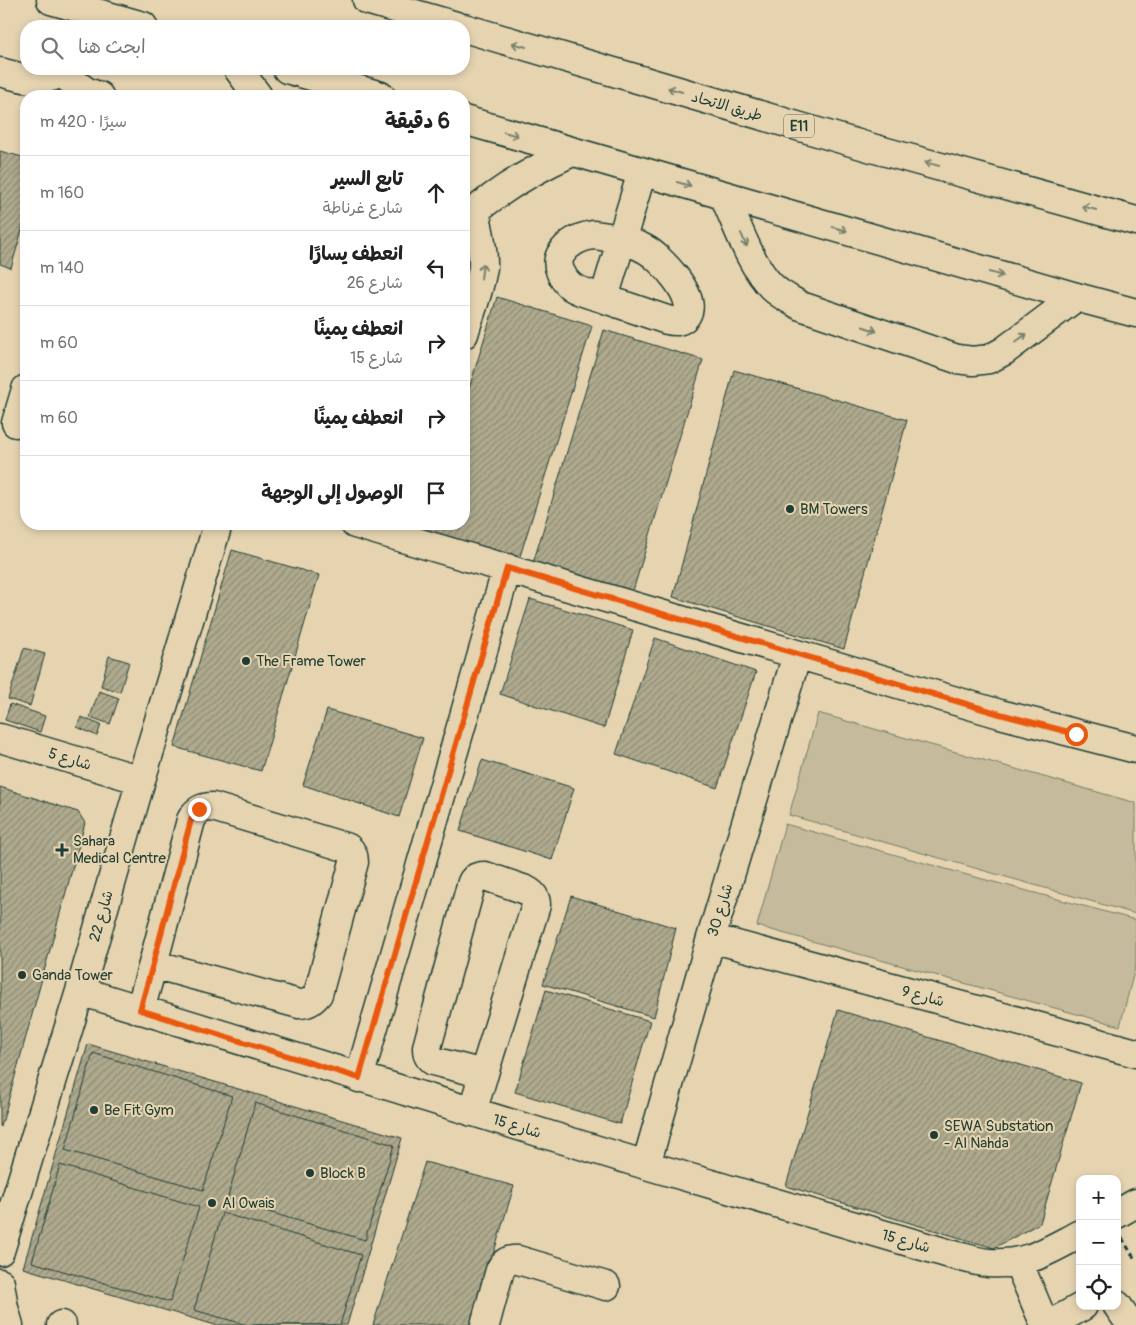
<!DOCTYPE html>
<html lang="ar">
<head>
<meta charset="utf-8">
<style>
	:root { --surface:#fff; --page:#f6f6f6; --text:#222; --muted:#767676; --line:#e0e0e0 }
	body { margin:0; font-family:Pangolin,"Playpen Sans Arabic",sans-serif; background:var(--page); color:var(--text); direction:rtl }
	.controls { position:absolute; right:15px; bottom:15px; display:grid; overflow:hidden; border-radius:10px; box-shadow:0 2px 8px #0003 }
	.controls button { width:45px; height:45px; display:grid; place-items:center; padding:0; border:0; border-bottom:1px solid var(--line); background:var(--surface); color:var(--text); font:25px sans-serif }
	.stop { position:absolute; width:15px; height:15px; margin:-11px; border:4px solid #ea580c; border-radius:50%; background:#fff }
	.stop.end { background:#ea580c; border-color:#fff; box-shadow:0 1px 5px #0008 }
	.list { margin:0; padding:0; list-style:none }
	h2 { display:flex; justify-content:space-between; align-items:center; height:65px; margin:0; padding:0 20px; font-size:21px }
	h2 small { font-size:16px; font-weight:400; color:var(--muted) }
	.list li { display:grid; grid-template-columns:32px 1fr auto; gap:15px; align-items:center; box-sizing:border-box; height:75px; padding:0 20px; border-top:1px solid var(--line) }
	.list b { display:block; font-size:19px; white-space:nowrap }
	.list p { margin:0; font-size:16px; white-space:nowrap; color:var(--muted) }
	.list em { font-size:16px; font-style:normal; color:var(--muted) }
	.icon { flex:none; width:28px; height:28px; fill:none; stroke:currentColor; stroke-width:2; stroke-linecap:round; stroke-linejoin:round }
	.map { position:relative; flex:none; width:1136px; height:1325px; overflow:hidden; direction:ltr }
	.search { position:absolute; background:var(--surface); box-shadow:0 2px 8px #0003; left:20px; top:20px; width:450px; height:55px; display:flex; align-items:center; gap:12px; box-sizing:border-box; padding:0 18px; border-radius:20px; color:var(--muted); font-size:19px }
	.panel { position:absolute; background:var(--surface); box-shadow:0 2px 8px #0003; left:20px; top:90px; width:450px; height:440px; border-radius:20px; direction:rtl }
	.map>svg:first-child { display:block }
	.pitch { fill:#c5bb9c; stroke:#727c68 }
	.building { fill:url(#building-hatch); stroke:#1f3d34 }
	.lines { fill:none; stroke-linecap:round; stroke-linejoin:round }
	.minor-casing { stroke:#1f3d34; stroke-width:31 }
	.highway-casing { stroke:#1f3d34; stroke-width:31 }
	.path { stroke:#1f3d34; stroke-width:3; stroke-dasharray:5 4; stroke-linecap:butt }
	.minor { stroke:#e6d4b1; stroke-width:28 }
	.highway { stroke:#e6d4b1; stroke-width:28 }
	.oneway { stroke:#79816c }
	.route { stroke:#ea580c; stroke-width:6 }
	.poi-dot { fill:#1f3d34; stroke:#e6d4b1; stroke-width:2 }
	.labels { text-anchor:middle; stroke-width:4; stroke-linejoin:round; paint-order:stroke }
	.shield { fill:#e6d4b1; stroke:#5b6a5a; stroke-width:1 }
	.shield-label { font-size:14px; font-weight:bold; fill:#1f3d34 }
	.street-label { font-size:15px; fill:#1f3d34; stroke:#e6d4b1 }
	.poi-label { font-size:15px; fill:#1f3d34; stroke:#e6d4b1; text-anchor:start }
</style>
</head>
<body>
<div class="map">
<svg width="1136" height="1325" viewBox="0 0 1136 1325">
	<defs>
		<pattern id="building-hatch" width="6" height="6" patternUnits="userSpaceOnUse" patternTransform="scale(1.25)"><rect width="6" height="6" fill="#afaa8e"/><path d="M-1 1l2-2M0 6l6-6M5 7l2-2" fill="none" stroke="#8e8c75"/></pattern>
	</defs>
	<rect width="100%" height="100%" fill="#e6d4b1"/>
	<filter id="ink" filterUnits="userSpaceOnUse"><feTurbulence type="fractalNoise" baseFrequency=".02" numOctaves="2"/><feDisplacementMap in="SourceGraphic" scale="10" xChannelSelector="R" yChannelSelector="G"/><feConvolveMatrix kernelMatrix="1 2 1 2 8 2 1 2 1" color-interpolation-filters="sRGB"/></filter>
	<g filter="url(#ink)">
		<path class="pitch" d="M818,713l318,90v111l-347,-99z
			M785,824l179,50 172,46v44l-16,62 -363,-100z"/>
		<path class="building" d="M0,151l26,7v58l-15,52 -11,-4z
			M497,297l95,29 -76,243 -94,-30 5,-15h37v-119z
			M604,330l99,30 -74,244 -99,-31z
			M734,370l173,50 -63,229 -171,-52z
			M232,550l87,25 -58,196 -87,-24z
			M530,599l103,31 -29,98 -104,-34z
			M655,638l101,34 -39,116 -101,-34z
			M24,648l21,6 -15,52 -22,-7z
			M109,656l20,6 -9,30 -19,-6z
			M99,691l20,7 -9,26 -20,-7z
			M10,704l35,12 -5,16 -35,-12z
			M327,710l96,28 -24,79 -96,-32z
			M81,717l20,8 -4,11 -20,-9z
			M482,760l92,28 -22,72 -92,-29z
			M0,787l78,25 7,11 -84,304 -1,-1z
			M571,896l105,32 -22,89 -111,-33z
			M546,990l104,31 -30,103 -105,-32z
			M838,1010l243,73 -41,140 -46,25 -208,-62z
			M88,1044l314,94 -55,187h-132l-192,-57z
			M93,1053l139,43 -29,94 -138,-40z
			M255,1103l139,42 -29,95 -138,-40z
			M425,1162l89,24 -42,139h-99z
			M60,1165l139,42 -29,95 -138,-40z
			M222,1213l139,42 -21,70h-93l-53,-15z"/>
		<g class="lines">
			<defs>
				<path id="minor" d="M238,69l20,27
					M0,72c27,7 42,14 67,-3
					M61,73l26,19 12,4
					M724,196c13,28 26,69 48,91 8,8 19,13 29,19l156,53 16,2 16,-2 15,-8 72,-54
					M464,220c33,-29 68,-50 108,-68
					M593,235c14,1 40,7 52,14 15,8 52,47 42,65 -5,8 -12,8 -20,6 -21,-7 -41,-14 -62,-21 -11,-4 -23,-6 -33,-12 -9,-7 -18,-22 -11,-33 7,-11 19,-17 32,-19z
					M604,298l38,-126
					M464,334c6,-21 16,-44 19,-67 1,-19 -5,-39 -8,-57
					M16,423l10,-34
					M355,524l645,190 136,35
					M0,738l141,42
					M711,938l425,115
					M80,991l566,174 311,91c10,2 20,6 31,7 38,3 59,-12 92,-29
					M140,1010l13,-46 38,-144c5,-10 11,-13 22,-13l135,41c5,4 6,8 6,14l-36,132c-6,7 -10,10 -19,10l-146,-40
					M359,1078l148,-510
					M472,1112l64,-207c0,-8 -4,-12 -10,-15l-41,-14c-7,0 -12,2 -14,9l-44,162c0,7 1,10 6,14l51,13
					M646,1165l65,-227 86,-283
					M1117,1214l19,-11
					M0,1251l80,-260 61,-211 77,-256
					M1018,1262l27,63
					M0,1283l4,25 5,17
					M1117,1305l14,20
					M61,1325h1
					M485,1325l15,-55c4,-8 9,-11 18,-10l88,26
					M1049,1325l34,-19"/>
				<path id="highway" d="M51,0l92,26
					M367,0l89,26
					M464,28l408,120 264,73
					M287,69l94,27
					M464,120l612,177 60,16"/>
			</defs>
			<use href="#minor" class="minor-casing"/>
			<use href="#highway" class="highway-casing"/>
			<path class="path" d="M1122,1238l14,23"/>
			<use href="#minor" class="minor"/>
			<use href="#highway" class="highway"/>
		</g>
		<defs><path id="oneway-shaft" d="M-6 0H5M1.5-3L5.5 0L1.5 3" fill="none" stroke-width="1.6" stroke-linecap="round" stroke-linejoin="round" transform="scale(1.25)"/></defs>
		<g class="oneway">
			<use href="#oneway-shaft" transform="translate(519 45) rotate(-164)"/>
			<use href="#oneway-shaft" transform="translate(675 90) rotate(-164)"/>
			<use href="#oneway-shaft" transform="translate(511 134) rotate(16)"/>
			<use href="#oneway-shaft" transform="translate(932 164) rotate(-165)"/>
			<use href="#oneway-shaft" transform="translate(684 184) rotate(16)"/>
			<use href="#oneway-shaft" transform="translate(1089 208) rotate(-165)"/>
			<use href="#oneway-shaft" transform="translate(840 229) rotate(16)"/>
			<use href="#oneway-shaft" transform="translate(744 240) rotate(66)"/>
			<use href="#oneway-shaft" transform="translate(482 271) rotate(-83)"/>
			<use href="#oneway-shaft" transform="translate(996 274) rotate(16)"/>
			<use href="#oneway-shaft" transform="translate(870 329) rotate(19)"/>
			<use href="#oneway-shaft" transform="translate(1021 338) rotate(-36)"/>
		</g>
	</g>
	<g class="lines" filter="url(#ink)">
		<path class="route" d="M199,809l-5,5 -3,6 -38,144 -13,46 219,68 148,-510 493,146 76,20"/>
	</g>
	<g class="poi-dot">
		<circle cx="790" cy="509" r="5"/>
		<circle cx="246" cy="661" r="5"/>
		<path d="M59.5 842.5h5v5h5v5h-5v5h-5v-5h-5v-5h5z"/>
		<circle cx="22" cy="975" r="5"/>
		<circle cx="94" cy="1110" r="5"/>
		<circle cx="934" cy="1135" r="5"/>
		<circle cx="310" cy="1173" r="5"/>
		<circle cx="212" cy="1203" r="5"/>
	</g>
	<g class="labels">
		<rect class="shield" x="784" y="114.5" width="30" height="23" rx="4"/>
		<g class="shield-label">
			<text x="799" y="131">E11</text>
		</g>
		<g class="street-label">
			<text transform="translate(727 106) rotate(16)" y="5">طريق الاتحاد</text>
			<text transform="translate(70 759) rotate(17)" y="5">شارع 5</text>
			<text transform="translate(720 910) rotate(-73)" y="5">شارع 30</text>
			<text transform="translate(101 916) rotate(-74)" y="5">شارع 22</text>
			<text transform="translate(923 996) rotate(15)" y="5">شارع 9</text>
			<text transform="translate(517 1126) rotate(17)" y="5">شارع 15</text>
			<text transform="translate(906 1241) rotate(16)" y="5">شارع 15</text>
		</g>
		<g class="poi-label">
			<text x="800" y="514">BM Towers</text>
			<text x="256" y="666">The Frame Tower</text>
			<text x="73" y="846">Sahara<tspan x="73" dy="17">Medical Centre</tspan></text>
			<text x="32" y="980">Ganda Tower</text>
			<text x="104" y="1115">Be Fit Gym</text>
			<text x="944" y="1131">SEWA Substation<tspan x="944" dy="17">- Al Nahda</tspan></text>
			<text x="320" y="1178">Block B</text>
			<text x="222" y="1208">Al Owais</text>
		</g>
	</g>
</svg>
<div class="controls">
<button>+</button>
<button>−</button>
<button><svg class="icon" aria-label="locate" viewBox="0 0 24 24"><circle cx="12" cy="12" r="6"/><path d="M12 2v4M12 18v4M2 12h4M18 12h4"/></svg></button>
</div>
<div class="stop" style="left:1076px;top:734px"></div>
<div class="stop end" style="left:199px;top:809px"></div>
<div class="search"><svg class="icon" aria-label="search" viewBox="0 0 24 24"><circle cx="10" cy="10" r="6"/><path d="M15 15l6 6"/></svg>ابحث هنا</div>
<section class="panel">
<h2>6 دقيقة<small>سيرًا · 420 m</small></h2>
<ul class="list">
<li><svg class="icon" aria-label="ahead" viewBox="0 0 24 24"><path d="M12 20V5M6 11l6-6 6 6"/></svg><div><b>تابع السير</b><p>شارع غرناطة</p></div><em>160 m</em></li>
<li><svg class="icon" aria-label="left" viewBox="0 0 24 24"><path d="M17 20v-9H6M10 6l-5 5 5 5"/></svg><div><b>انعطف يسارًا</b><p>شارع 26</p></div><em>140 m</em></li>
<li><svg class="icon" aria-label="right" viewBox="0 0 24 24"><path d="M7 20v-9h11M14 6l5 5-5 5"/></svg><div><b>انعطف يمينًا</b><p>شارع 15</p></div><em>60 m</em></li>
<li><svg class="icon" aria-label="right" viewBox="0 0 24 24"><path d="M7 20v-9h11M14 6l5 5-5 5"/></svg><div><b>انعطف يمينًا</b></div><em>60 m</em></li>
<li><svg class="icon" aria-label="arrive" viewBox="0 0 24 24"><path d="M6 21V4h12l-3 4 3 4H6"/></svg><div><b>الوصول إلى الوجهة</b></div></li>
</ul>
</section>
</div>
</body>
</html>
